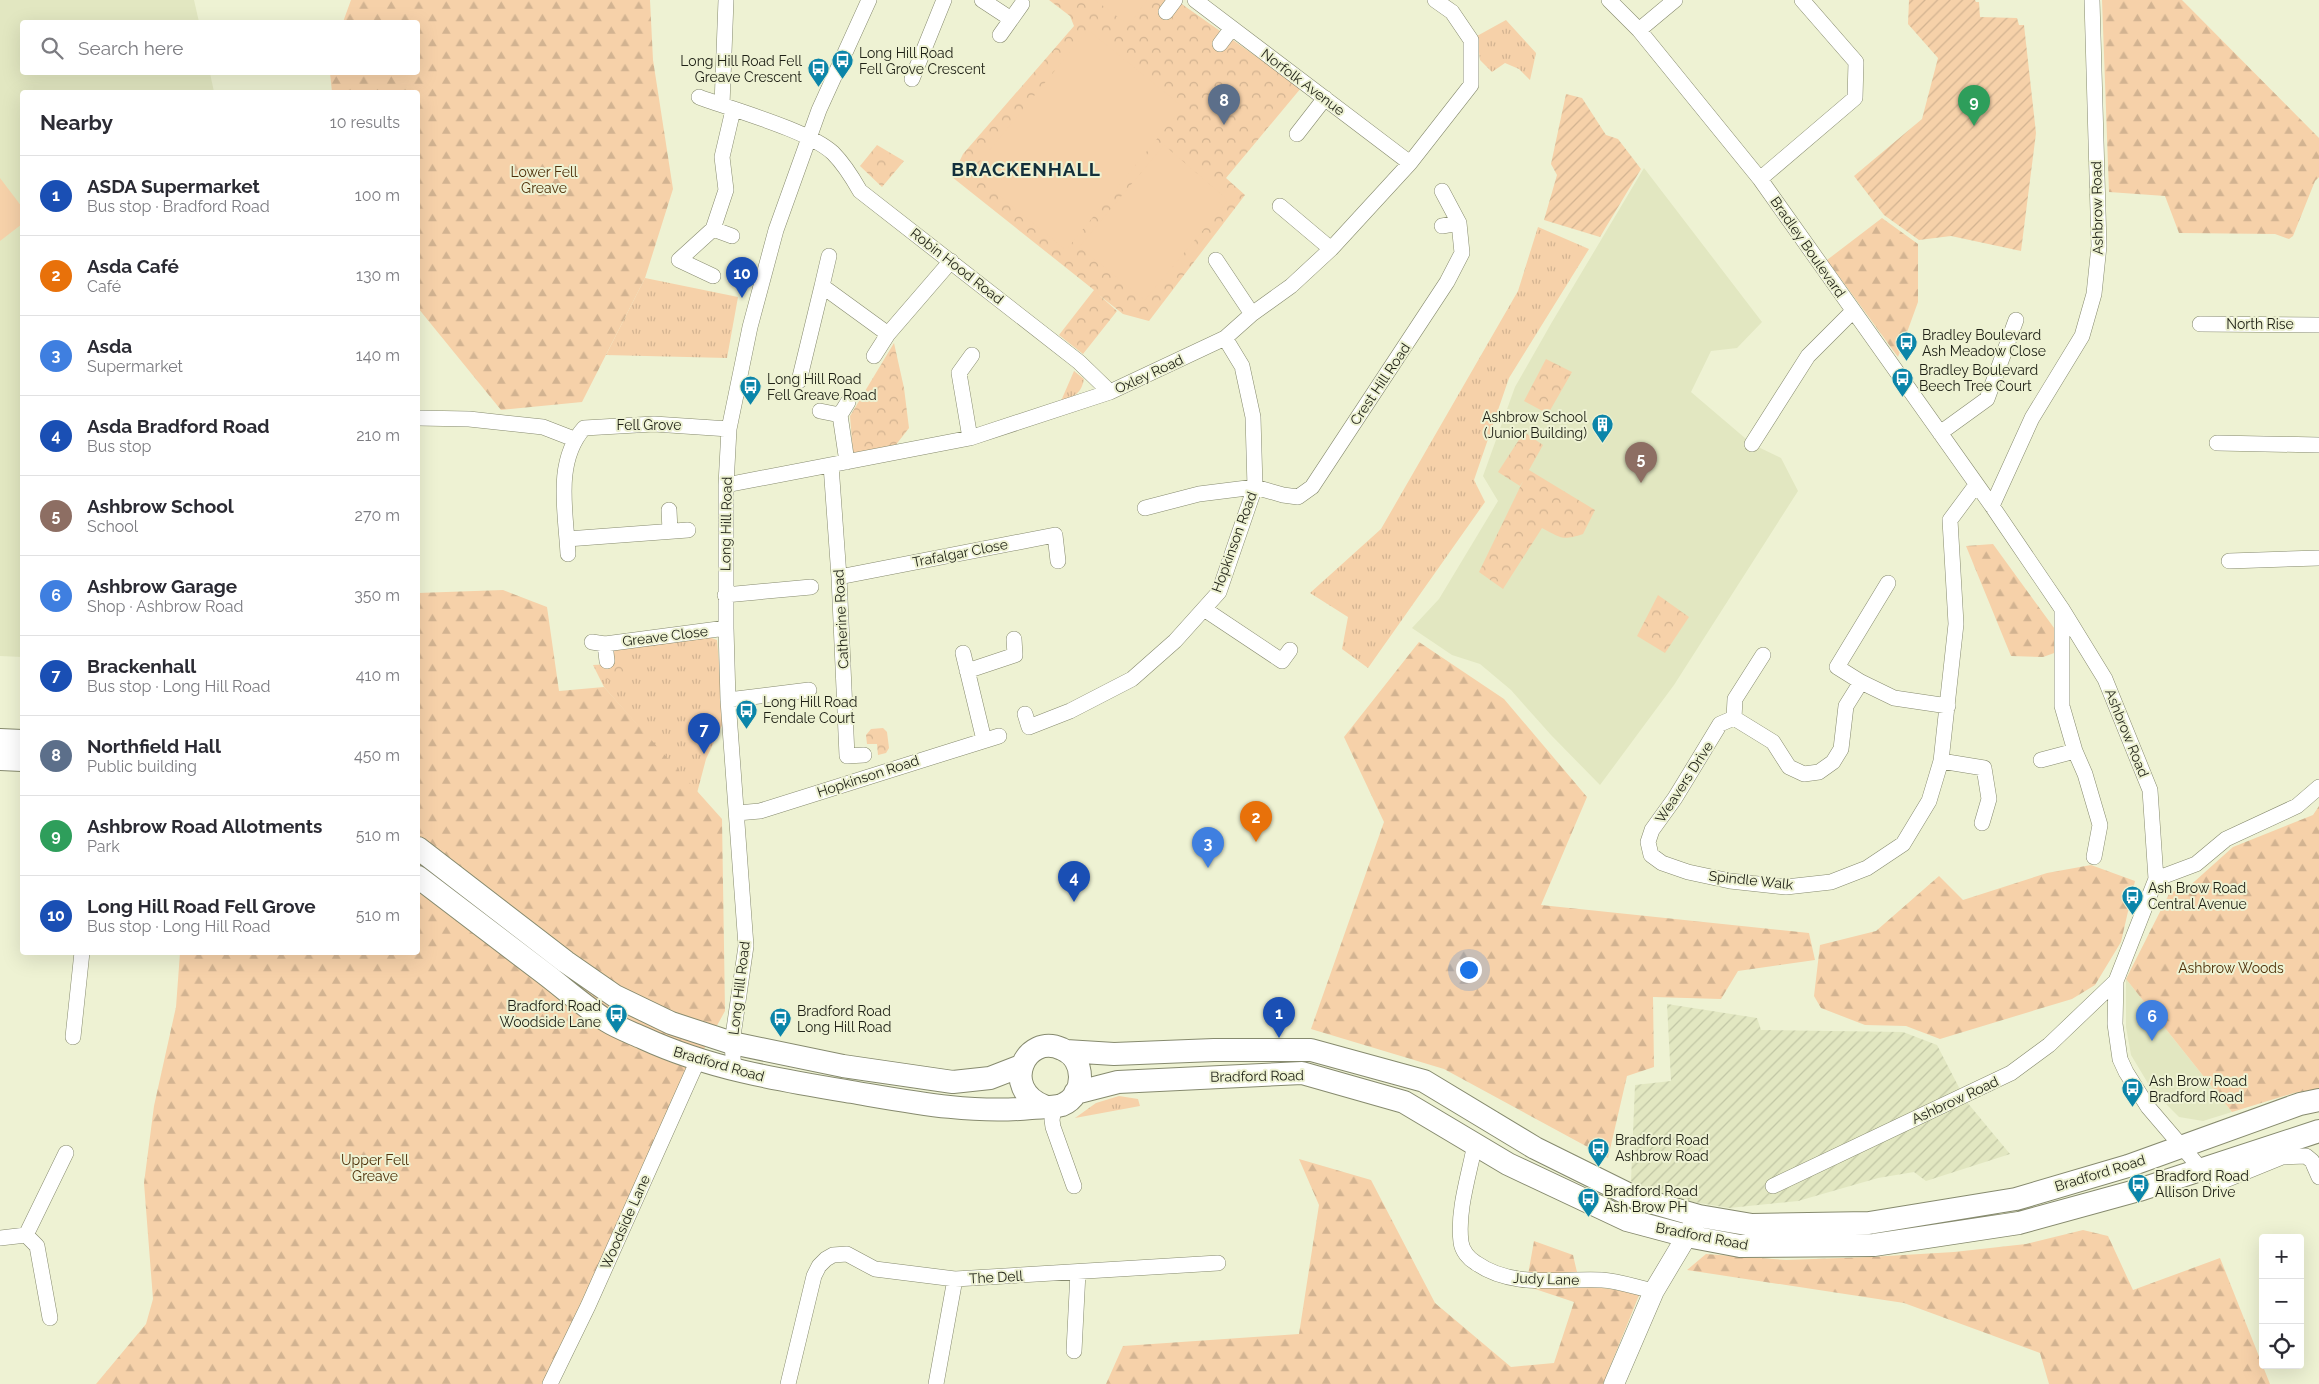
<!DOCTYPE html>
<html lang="en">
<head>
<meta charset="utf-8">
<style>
	:root { --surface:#fff; --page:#f2f2f3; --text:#2b2b33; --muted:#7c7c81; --line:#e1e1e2; --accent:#0b85a9 }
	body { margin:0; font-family:Raleway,sans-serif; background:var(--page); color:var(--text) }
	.controls { position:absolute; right:15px; bottom:15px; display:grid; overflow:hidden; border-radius:5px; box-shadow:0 5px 20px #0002 }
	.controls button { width:45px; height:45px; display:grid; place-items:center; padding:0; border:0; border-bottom:1px solid var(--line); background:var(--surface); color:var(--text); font:25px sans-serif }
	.you { position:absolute; left:1468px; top:969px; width:18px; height:18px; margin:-12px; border:4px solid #fff; border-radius:50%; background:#1a73e8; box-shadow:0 0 0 8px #1a73e833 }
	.badge { display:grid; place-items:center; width:32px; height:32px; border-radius:50%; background:var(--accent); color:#fff; font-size:16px; font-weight:700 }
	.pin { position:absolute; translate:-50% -41px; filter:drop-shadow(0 1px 2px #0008) }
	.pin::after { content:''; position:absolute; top:26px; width:18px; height:15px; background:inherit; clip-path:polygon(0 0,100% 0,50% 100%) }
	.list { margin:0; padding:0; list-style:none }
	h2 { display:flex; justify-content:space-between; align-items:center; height:65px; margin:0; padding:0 20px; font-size:21px }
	h2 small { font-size:16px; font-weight:400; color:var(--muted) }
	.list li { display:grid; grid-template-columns:32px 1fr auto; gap:15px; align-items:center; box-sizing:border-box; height:80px; padding:0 20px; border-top:1px solid var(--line) }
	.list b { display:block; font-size:19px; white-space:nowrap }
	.list p { margin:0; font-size:16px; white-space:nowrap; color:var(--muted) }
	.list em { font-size:16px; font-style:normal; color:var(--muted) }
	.icon { flex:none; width:28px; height:28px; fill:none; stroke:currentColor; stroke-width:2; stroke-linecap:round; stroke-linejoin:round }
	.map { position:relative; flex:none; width:2319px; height:1384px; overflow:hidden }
	.search { position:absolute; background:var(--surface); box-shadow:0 5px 20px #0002; left:20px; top:20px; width:400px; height:55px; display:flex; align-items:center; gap:12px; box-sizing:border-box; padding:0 18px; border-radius:5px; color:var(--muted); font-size:19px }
	.panel { position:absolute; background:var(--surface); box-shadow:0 5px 20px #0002; left:20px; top:90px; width:400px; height:865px; border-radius:5px }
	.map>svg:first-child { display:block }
	.built { fill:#e2e7c1 }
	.industrial { fill:url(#industrial-furrows) }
	.grass { fill:url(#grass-tufts) }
	.forest { fill:url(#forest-firs) }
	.park { fill:url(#park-crowns) }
	.garden { fill:url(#garden-furrows) }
	.pitch { fill:#f6d1a9 }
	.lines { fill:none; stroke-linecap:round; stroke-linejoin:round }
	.street-casing { stroke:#868a6e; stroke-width:16 }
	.secondary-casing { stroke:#868a6e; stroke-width:21 }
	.primary-casing { stroke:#868a6e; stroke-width:24 }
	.street { stroke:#fff; stroke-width:15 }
	.secondary { stroke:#fff; stroke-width:20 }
	.primary { stroke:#fff; stroke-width:22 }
	.labels { text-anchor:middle; stroke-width:4; stroke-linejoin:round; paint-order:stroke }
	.poi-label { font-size:14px; fill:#1e2015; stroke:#eef2d3; text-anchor:start }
	.street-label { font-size:14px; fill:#1e2015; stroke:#eef2d3 }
	.park-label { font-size:14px; fill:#4d2f08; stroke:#eef2d3 }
	.district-label { font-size:19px; font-weight:bold; letter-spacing:1px; fill:#132f3b; stroke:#eef2d3 }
</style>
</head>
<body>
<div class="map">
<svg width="2319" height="1384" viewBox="0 0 2319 1384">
	<defs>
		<pattern id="industrial-furrows" width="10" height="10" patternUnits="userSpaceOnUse" patternTransform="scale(1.25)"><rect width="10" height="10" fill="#e2e7c1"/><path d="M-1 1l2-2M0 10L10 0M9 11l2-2" fill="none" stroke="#c1c6a5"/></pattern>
		<pattern id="grass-tufts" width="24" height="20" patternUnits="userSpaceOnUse" patternTransform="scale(1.25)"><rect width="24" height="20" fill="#f6d1a9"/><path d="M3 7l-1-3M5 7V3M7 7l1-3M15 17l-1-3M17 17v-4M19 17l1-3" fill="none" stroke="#d2b391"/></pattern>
		<pattern id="forest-firs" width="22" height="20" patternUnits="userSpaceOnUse" patternTransform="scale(1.25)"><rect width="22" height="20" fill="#f6d1a9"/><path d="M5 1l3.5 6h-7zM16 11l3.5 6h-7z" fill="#d2b391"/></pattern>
		<pattern id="park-crowns" width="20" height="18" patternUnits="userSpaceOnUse" patternTransform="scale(1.25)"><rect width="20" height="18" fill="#f6d1a9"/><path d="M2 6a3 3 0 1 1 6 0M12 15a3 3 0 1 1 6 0" fill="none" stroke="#d2b391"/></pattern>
		<pattern id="garden-furrows" width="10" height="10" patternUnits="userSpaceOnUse" patternTransform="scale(1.25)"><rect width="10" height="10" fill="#f6d1a9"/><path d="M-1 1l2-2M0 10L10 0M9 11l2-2" fill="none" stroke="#d2b391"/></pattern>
	</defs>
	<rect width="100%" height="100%" fill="#eef2d3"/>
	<path class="built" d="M0,0h194l5,22h-177v50l188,1 4,19h-192v565l-22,-1z
		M1644,168l118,154 -25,26 -26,3 -20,41 61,52 29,14 17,33 -124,194 -74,100 -49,-50 -40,-45 -31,-26 -28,-9 -40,-27 27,-29 59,-98 -15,-25 32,-89 37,-65z
		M2126,979l106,133 -29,9 -24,-4 -27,-27 -21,-35 -5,-28z"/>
	<path class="industrial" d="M1667,1004l90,14 4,12 142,2 34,13 29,56 44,53 -84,27 -12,-9 -36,6 -80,23 -69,7 -76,-13 -22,-14 4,-96 36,-4z"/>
	<path class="grass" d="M1506,20l30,33 -6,27 -11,-11 -14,-6 -13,9 -12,-12 -3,-24z
		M1538,227l51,22 -80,129 -35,102 11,22 -117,166 -26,-19 6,-32 -38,-24 71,-64 137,-238z
		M645,278l93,19 -11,61 -121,-3z
		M1074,371l10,8c-3,15 -9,17 -23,22z
		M709,637l8,3 7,81 -18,38 -9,34 -93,-106 -11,-22 18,-1 -1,-20z
		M1119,1096l19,3 2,7 -65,12 21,-15z"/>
	<path class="forest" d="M351,0h299l3,60 20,129 -28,89 -63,124 -81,8 -83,-102v-216h-86l-2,-19 88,-1v-50h-75z
		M2102,0h80l137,138v39l-4,4 -22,55 -4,3 -14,-5 -96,-1 -14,-37 -56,-4z
		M1882,218l36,26v58l-20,55 -71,-97z
		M1993,544l64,88v20l-14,5 -32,-1 -45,-110z
		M503,590l44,17 12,84 45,-4 118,132 3,192 -39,71 -143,302h-447l50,-60 7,-25 -9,-116 10,-77 22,-99 4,-54 238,-1v-359z
		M1419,642l85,57 83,98 -46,108 268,28 6,27 -77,11 -17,28 -68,-2 1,70 -27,9 -19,82 -164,-89 -133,-40 73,-207 -40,-85z
		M2319,806v283l-25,4 -62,19 -106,-133 44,-87 15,-2 48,-43 80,-32z
		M2091,865l44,16 -14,61 -26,43 -23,14 -132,40 -34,-13 -41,-1 -44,-17 -7,-12 6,-51 56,-14 63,-55 24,24 84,-27z
		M1299,1159l72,21 64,123 76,64 43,-4 20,-61 -48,-16 8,-45 39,14 7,30 60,8 -37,91h-497l17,-38 176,-12 20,-129z
		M2083,1230l25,6 25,54 87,-32 50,126h-221l-9,-31 -136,-50 -217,-33 19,-16 80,6 84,-3 84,-5 72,-8z"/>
	<path class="park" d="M1049,0h127l125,88 -75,90 19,17 -96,126 -26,-7 -24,-19 18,16 -34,43 -24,-19 35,-45 -142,-113 11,-23 111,-128 -4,-10z
		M877,145l27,16 -22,26 -22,-21z
		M894,343l10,45 5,40 -14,18 -42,8 -3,-38z
		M1546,359l26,13 -24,42 -24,-13z
		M1524,432l19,13 -14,25 66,40 -12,24c-21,7 -22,4 -41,-6l-39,61 -24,-17 44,-91 -3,5 -22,-14z
		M1658,595l31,22 -24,36 -28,-17z
		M602 669a12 12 0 1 1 24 0a12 12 0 1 1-24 0Z
		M883,728l4,4 2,16 -3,5 -8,2 -1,-11h-10l-1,-9 5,-6z"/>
	<path class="garden" d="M1909,0h66l1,2h3l1,15 37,1 2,7h5l12,108 -15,118 -70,-15 -32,4 -35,-25 -30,-39 68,-57 16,-61 -30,-34z
		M1566,94l16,4 24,37 12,4 23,30 -41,68 -56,-17 13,-45 -6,-11z"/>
	<path class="pitch" d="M1095,0h52l-18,25z
		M1088,30l95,77 -117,143 -95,-77z
		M1164,145l64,55 -83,100 -66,-53z
		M0,178l22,29v17l-22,17z"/>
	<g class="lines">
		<defs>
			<path id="street" d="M982,0l29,19
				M1195,0l215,163
				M1609,0l30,30 121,149 232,327 70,103 43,70 45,111 6,89 -40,102 -1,43 5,35 6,13 22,35 53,62
				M1166,12l9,-12
				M1639,30l36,-30
				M1000,35l22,-31
				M1220,44l12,-16
				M912,79l32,-79
				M699,97c34,13 109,33 134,56 11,11 19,24 27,38l219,171 31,30
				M722,105l4,-105
				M1297,134l28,-36
				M1760,179l95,-81 1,-36 -54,-62
				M1280,206l51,43
				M1442,226l17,-3
				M713,229l19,7
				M829,256l-7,30 66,48
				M1216,260l36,54
				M713,276l-34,-16 34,-31 13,-39 -4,-33 11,-47
				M2200,324l119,1
				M874,356l14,-22 63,-73
				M799,381l23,-95
				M820,411l20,4
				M418,418l51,1 74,8 31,12
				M1940,433l47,-34 29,-79
				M970,438l-11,-65 13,-18
				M2217,443l102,2
				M1752,444l56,-88 45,-45
				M847,462l-7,-47 8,-13
				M831,465l8,112 8,179 17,-1
				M726,485l244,-47 140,-46 115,-54 27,-24 39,-28 40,-37 79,-86 61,-78v-45l-19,-28 -17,-12
				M1976,485l-26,35 6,104 -15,137 43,7 5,31 -7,24
				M1992,506l40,-88 50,-82 12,-42 5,-48 -7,-246
				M1145,508l54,-14 56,-7 28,8 15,2 14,-10 135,-205 15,-29 -3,-30 -17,-32
				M669,510l1,21
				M567,539l121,-9
				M568,554c-2,-41 -14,-92 16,-126l70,-4 75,5
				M2229,561l90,-3
				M839,577l216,-42 3,26
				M1888,583l-51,84 24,15 33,16 54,8
				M725,595l86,-8
				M1204,609l78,52 8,-11
				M2062,611v95l13,45 10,23 15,51 -6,32
				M592,642l13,2 121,-16
				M605,644l2,17
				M963,653l21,87
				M967,671l48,-16 -1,-16
				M1861,682l-15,24 -5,43 -8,13 -14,10 -15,2 -15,-7 -16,-25 -39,-24 -14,6 -45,74 -23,32 -4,12 3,13 11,8 26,9 42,9 56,6 45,-5 36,-14 36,-24 26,-43 12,-40
				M728,700l81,-10
				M1025,714l4,13 41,-16 62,-32 43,-38 44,-49 36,-105 -2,-70 -11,-51 -17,-28
				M1734,718l1,-19 28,-44
				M2041,760l34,-9
				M737,813l23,-2 239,-75
				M2156,879l40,-15 30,-25 71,-33 22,-19
				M73,1037l9,-85
				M734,1071l-2,-28 14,-97 -18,-246 -2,-72v-143l3,-56 21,-102 26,-97 43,-120 50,-110
				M1054,1107l-2,13 1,7 21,59
				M1475,1144c-6,31 -18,67 -14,98 1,9 8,17 15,21 37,26 83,15 126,17 17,1 36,8 52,11
				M2211,1165l7,18 64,-26 24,-1 6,5 7,16
				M1773,1186l238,-113 38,-28 67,-64
				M26,1235l40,-82
				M0,1238l26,-3 11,11 13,72
				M1074,1351l4,-79
				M550,1384l38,-78 110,-246
				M788,1384l26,-108 5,-10 7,-7 7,-4 14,-1 28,15 80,10 263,-16
				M936,1384l19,-105"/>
			<path id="secondary" d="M1614,1384l40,-93 40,-67"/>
			<path id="primary" d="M0,740l22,1
				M0,759l22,1
				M418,848l148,114 49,34 56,27 61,20 111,23 110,16 37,-4 31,-12
				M418,877c42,32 84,64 126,96 21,16 41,34 63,48 11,7 25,12 36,17 67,31 137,42 209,54 59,10 119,22 179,16 10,-1 21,0 31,-3 24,-10 24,-46 0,-56 -37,-17 -62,40 -18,57
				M1066,1051l48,3 100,-4h97l113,31 111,67 101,50 63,18 53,9 117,-2 147,-24 112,-33 172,-62 19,-4
				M1075,1093l43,-11 184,-9 102,29 104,62 119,56 60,16 53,10 134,-1 145,-22 120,-33 180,-59"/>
		</defs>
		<use href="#street" class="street-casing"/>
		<use href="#secondary" class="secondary-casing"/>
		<use href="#primary" class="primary-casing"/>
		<use href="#street" class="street"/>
		<use href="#secondary" class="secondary"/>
		<use href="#primary" class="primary"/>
	</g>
	<defs>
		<symbol id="bus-pin" viewBox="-11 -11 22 30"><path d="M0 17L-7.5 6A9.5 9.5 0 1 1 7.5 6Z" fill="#0b85a9" stroke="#eef2d3"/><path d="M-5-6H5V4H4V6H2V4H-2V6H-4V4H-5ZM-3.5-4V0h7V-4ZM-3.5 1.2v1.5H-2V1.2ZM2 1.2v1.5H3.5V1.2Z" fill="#fff"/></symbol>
		<symbol id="building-pin" viewBox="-11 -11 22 30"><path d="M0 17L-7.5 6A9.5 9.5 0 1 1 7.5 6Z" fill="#0b85a9" stroke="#eef2d3"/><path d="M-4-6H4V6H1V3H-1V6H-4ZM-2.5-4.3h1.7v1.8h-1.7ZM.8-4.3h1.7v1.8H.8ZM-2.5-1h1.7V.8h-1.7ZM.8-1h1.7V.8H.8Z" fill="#fff"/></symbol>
	</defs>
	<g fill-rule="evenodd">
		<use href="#bus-pin" x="830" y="48" width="25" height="34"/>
		<use href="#bus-pin" x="806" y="56" width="25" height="34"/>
		<use href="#bus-pin" x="1894" y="330" width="25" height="34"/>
		<use href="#bus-pin" x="1890" y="366" width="25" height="34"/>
		<use href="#bus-pin" x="738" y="374" width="25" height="34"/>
		<use href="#building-pin" x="1590" y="412" width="25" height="34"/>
		<use href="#bus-pin" x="734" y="698" width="25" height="34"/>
		<use href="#bus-pin" x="2120" y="884" width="25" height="34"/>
		<use href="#bus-pin" x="604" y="1002" width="25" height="34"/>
		<use href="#bus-pin" x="768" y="1006" width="25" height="34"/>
		<use href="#bus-pin" x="2120" y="1076" width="25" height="34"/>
		<use href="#bus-pin" x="1586" y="1136" width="25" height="34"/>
		<use href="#bus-pin" x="2126" y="1172" width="25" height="34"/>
		<use href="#bus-pin" x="1576" y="1186" width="25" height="34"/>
	</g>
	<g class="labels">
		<g class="poi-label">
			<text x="859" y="58">Long Hill Road<tspan x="859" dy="16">Fell Grove Crescent</tspan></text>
			<text x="802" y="66" text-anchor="end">Long Hill Road Fell<tspan x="802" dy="16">Greave Crescent</tspan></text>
			<text x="1922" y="340">Bradley Boulevard<tspan x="1922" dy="16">Ash Meadow Close</tspan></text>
			<text x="1919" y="375">Bradley Boulevard<tspan x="1919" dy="16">Beech Tree Court</tspan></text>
			<text x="767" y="384">Long Hill Road<tspan x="767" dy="16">Fell Greave Road</tspan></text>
			<text x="1587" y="422" text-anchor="end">Ashbrow School<tspan x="1587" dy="16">(Junior Building)</tspan></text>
			<text x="763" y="707">Long Hill Road<tspan x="763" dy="16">Fendale Court</tspan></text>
			<text x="2148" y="893">Ash Brow Road<tspan x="2148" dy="16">Central Avenue</tspan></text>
			<text x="601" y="1011" text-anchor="end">Bradford Road<tspan x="601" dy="16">Woodside Lane</tspan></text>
			<text x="797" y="1016">Bradford Road<tspan x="797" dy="16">Long Hill Road</tspan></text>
			<text x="2149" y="1086">Ash Brow Road<tspan x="2149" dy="16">Bradford Road</tspan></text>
			<text x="1615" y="1145">Bradford Road<tspan x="1615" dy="16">Ashbrow Road</tspan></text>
			<text x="2155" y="1181">Bradford Road<tspan x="2155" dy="16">Allison Drive</tspan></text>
			<text x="1604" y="1196">Bradford Road<tspan x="1604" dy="16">Ash Brow PH</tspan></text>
		</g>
		<g class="street-label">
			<text transform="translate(1303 82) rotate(37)" y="5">Norfolk Avenue</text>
			<text transform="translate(2097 208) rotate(-91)" y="5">Ashbrow Road</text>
			<text transform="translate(1808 247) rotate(55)" y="5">Bradley Boulevard</text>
			<text transform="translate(957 266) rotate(38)" y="5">Robin Hood Road</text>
			<text x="2260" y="329">North Rise</text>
			<text transform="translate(1149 374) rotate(-25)" y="5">Oxley Road</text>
			<text transform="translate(1380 384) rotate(-56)" y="5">Crest Hill Road</text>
			<text x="649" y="430">Fell Grove</text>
			<text transform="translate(726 524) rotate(-89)" y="5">Long Hill Road</text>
			<text transform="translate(1234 542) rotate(-70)" y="5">Hopkinson Road</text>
			<text transform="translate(960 553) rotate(-11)" y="5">Trafalgar Close</text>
			<text transform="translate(841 619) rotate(-93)" y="5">Catherine Road</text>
			<text transform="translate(665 636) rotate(-7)" y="5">Greave Close</text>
			<text transform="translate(2127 733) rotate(68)" y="5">Ashbrow Road</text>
			<text transform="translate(868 776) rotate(-18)" y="5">Hopkinson Road</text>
			<text transform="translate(1684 782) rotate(-57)" y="5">Weavers Drive</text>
			<text transform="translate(1751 880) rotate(6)" y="5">Spindle Walk</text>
			<text transform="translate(739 988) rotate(-83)" y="5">Long Hill Road</text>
			<text transform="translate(719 1064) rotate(16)" y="5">Bradford Road</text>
			<text transform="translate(1257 1076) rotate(-1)" y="5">Bradford Road</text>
			<text transform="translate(1955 1100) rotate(-25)" y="5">Ashbrow Road</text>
			<text transform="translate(2100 1173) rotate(-17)" y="5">Bradford Road</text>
			<text transform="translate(625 1222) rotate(-66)" y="5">Woodside Lane</text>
			<text transform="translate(1702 1236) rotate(11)" y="5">Bradford Road</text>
			<text transform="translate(996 1277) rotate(-3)" y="5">The Dell</text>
			<text transform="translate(1546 1279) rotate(2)" y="5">Judy Lane</text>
		</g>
		<g class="park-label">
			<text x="544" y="177">Lower Fell<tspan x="544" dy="16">Greave</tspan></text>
			<text x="2231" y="973">Ashbrow Woods</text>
			<text x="375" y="1165">Upper Fell<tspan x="375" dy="16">Greave</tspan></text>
		</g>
		<g class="district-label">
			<text x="1026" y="176">BRACKENHALL</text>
		</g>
	</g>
</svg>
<div class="controls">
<button>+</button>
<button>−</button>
<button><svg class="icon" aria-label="locate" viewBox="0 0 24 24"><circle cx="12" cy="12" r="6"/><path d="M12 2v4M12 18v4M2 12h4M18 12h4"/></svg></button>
</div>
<div class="you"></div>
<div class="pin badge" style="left:1279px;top:1038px;background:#1a4fb4">1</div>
<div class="pin badge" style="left:1256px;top:842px;background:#e8710a">2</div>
<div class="pin badge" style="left:1208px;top:868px;background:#3f7fe0">3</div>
<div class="pin badge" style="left:1074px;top:902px;background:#1a4fb4">4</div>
<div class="pin badge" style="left:1641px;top:483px;background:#8d6e63">5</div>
<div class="pin badge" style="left:2152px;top:1041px;background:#3f7fe0">6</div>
<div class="pin badge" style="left:704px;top:754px;background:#1a4fb4">7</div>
<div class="pin badge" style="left:1224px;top:125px;background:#5c6f8a">8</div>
<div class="pin badge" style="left:1974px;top:126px;background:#2e9e5b">9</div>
<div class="pin badge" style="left:742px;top:298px;background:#1a4fb4">10</div>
<div class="search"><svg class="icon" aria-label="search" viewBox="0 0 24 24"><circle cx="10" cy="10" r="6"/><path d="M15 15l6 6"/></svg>Search here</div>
<section class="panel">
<h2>Nearby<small>10 results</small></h2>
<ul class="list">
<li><span class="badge" style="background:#1a4fb4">1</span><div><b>ASDA Supermarket</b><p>Bus stop · Bradford Road</p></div><em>100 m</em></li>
<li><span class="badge" style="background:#e8710a">2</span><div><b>Asda Café</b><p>Café</p></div><em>130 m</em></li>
<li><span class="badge" style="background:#3f7fe0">3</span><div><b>Asda</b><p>Supermarket</p></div><em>140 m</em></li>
<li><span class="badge" style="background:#1a4fb4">4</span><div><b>Asda Bradford Road</b><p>Bus stop</p></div><em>210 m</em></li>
<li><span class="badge" style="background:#8d6e63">5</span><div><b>Ashbrow School</b><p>School</p></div><em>270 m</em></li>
<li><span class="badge" style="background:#3f7fe0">6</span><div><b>Ashbrow Garage</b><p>Shop · Ashbrow Road</p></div><em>350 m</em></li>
<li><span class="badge" style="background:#1a4fb4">7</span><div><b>Brackenhall</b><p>Bus stop · Long Hill Road</p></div><em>410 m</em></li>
<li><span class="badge" style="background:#5c6f8a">8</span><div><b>Northfield Hall</b><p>Public building</p></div><em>450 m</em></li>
<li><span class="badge" style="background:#2e9e5b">9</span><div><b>Ashbrow Road Allotments</b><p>Park</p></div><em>510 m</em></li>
<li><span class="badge" style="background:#1a4fb4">10</span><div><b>Long Hill Road Fell Grove</b><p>Bus stop · Long Hill Road</p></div><em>510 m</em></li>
</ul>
</section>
</div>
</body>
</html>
